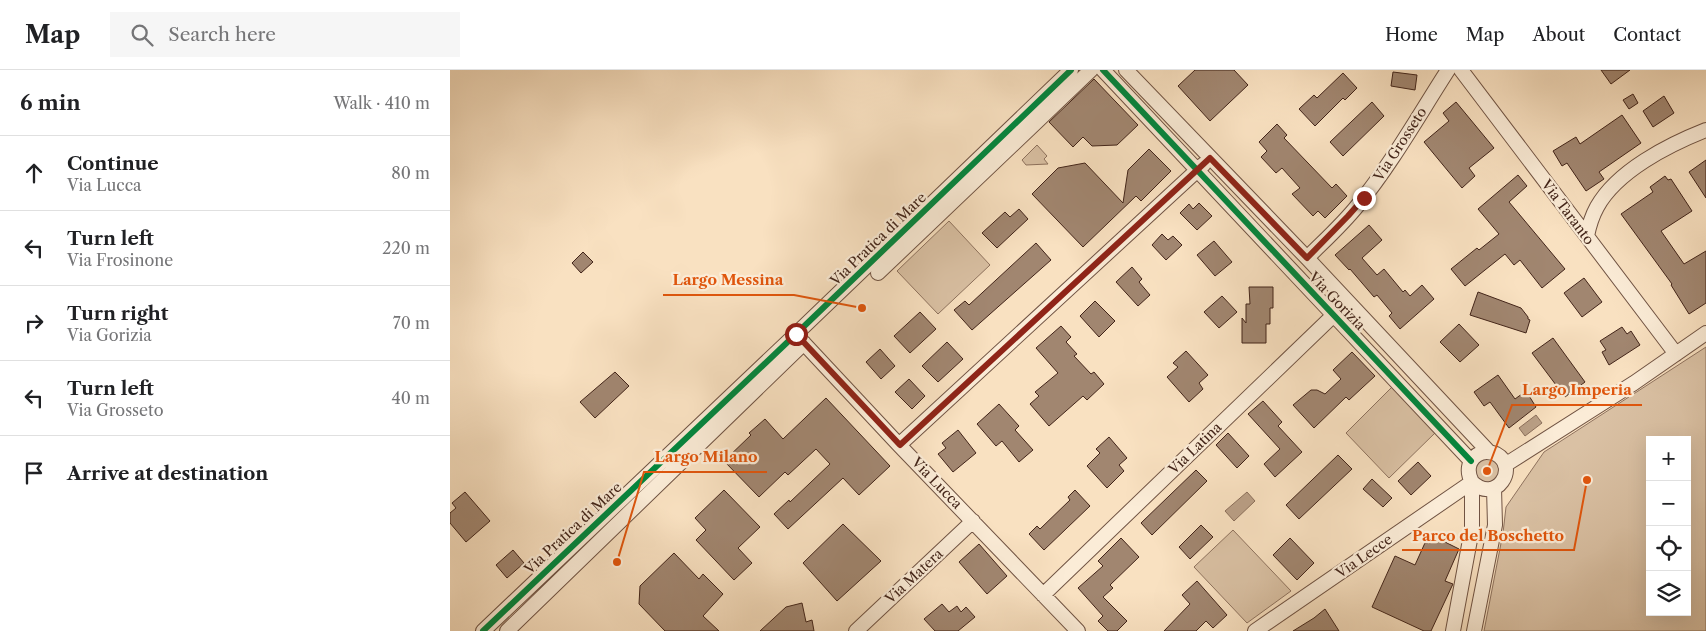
<!DOCTYPE html>
<html lang="en">
<head>
<meta charset="utf-8">
<style>
	:root { --surface:#fff; --page:#f6f6f6; --text:#202124; --muted:#757577; --line:#e0e0e0 }
	body { margin:0; font-family:"Libre Caslon Text",serif; background:var(--page); color:var(--text) }
	.controls { position:absolute; right:15px; bottom:15px; display:grid; overflow:hidden; border-radius:0px; box-shadow:0 5px 20px #0002 }
	.controls button { width:45px; height:45px; display:grid; place-items:center; padding:0; border:0; border-bottom:1px solid var(--line); background:var(--surface); color:var(--text); font:25px sans-serif }
	.stop { position:absolute; width:15px; height:15px; margin:-11px; border:4px solid #8f2418; border-radius:50%; background:#fff }
	.stop.end { background:#8f2418; border-color:#fff; box-shadow:0 1px 5px #0008 }
	.list { margin:0; padding:0; list-style:none }
	h2 { display:flex; justify-content:space-between; align-items:center; height:65px; margin:0; padding:0 20px; font-size:21px }
	h2 small { font-size:16px; font-weight:400; color:var(--muted) }
	.list li { display:grid; grid-template-columns:32px 1fr auto; gap:15px; align-items:center; box-sizing:border-box; height:75px; padding:0 20px; border-top:1px solid var(--line) }
	.list b { display:block; font-size:19px; white-space:nowrap }
	.list p { margin:0; font-size:16px; white-space:nowrap; color:var(--muted) }
	.list em { font-size:16px; font-style:normal; color:var(--muted) }
	.icon { flex:none; width:28px; height:28px; fill:none; stroke:currentColor; stroke-width:2; stroke-linecap:round; stroke-linejoin:round }
	.map { position:relative; flex:none; width:1256px; height:561px; overflow:hidden }
	header { display:flex; align-items:center; gap:30px; box-sizing:border-box; height:70px; padding:0 25px; background:var(--surface); border-bottom:1px solid var(--line) }
	header strong { font-size:24px }
	nav { display:flex; gap:28px; margin-inline-start:auto; font-size:18px }
	.search { width:350px; height:45px; background:var(--page); display:flex; align-items:center; gap:12px; box-sizing:border-box; padding:0 18px; border-radius:0px; color:var(--muted); font-size:19px }
	main { display:flex }
	aside { flex:1; background:var(--surface) }
	.map>svg:first-child { display:block }
	.green { fill:#dac1a4; stroke:#8e725e; fill-rule:evenodd }
	.water { fill:#bba188; stroke:#8b6f5c }
	.building { fill:#a18670; stroke:#422419 }
	.lines { fill:none; stroke-linecap:round; stroke-linejoin:round }
	.minor-casing { stroke:#705343; stroke-width:16 }
	.minor { stroke:#fbecd7; stroke-width:14 }
	.cycleway-casing { stroke:#fbecd7; stroke-width:9 }
	.cycleway { stroke:#00873e; stroke-width:6 }
	.route { stroke:#8f2418; stroke-width:6 }
	.labels { text-anchor:middle; stroke-width:4.5; stroke-linejoin:round; paint-order:stroke }
	.street-label { font-size:14px; fill:#422419; stroke:#fbecd7 }
	.leader { fill:none; stroke:#e0560d; stroke-width:2 }
	.callout-dot { fill:#e0560d; stroke:#fbecd7; stroke-width:2 }
	.callout-label { font-size:15px; text-anchor:middle; font-weight:bold; fill:#e0560d; stroke:#fbecd7; stroke-width:4.5; stroke-linejoin:round; paint-order:stroke }
</style>
</head>
<body>
<header>
<strong>Map</strong>
<div class="search"><svg class="icon" aria-label="search" viewBox="0 0 24 24"><circle cx="10" cy="10" r="6"/><path d="M15 15l6 6"/></svg>Search here</div>
<nav><a>Home</a><a>Map</a><a>About</a><a>Contact</a></nav>
</header>
<main>
<aside>
<h2>6 min<small>Walk · 410 m</small></h2>
<ul class="list">
<li><svg class="icon" aria-label="ahead" viewBox="0 0 24 24"><path d="M12 20V5M6 11l6-6 6 6"/></svg><div><b>Continue</b><p>Via Lucca</p></div><em>80 m</em></li>
<li><svg class="icon" aria-label="left" viewBox="0 0 24 24"><path d="M17 20v-9H6M10 6l-5 5 5 5"/></svg><div><b>Turn left</b><p>Via Frosinone</p></div><em>220 m</em></li>
<li><svg class="icon" aria-label="right" viewBox="0 0 24 24"><path d="M7 20v-9h11M14 6l5 5-5 5"/></svg><div><b>Turn right</b><p>Via Gorizia</p></div><em>70 m</em></li>
<li><svg class="icon" aria-label="left" viewBox="0 0 24 24"><path d="M17 20v-9H6M10 6l-5 5 5 5"/></svg><div><b>Turn left</b><p>Via Grosseto</p></div><em>40 m</em></li>
<li><svg class="icon" aria-label="arrive" viewBox="0 0 24 24"><path d="M6 21V4h12l-3 4 3 4H6"/></svg><div><b>Arrive at destination</b></div></li>
</ul>
</aside>
<div class="map">
<svg width="1256" height="561" viewBox="0 0 1256 561">
	<rect width="100%" height="100%" fill="#f9e1c1"/>
	<filter id="stains"><feTurbulence type="fractalNoise" baseFrequency=".004" numOctaves="4"/><feColorMatrix values="0 0 0 0 .2 0 0 0 0 .09 0 0 0 0 .02 0 0 0 .5 -.17"/></filter>
	<radialGradient id="worn" r=".72"><stop offset=".6" stop-color="#630" stop-opacity="0"/><stop offset="1" stop-color="#630" stop-opacity=".3"/></radialGradient>
	<path class="green" d="M587,75l10,11 -3,3 4,5 -22,1 -4,-5z
		M499,151l41,44 -52,49 -41,-43z
		M1256,277v284h-222l19,-98 3,-26 38,-55zM1200,370h37v172h-37z
		M943,316l44,45 -48,47 -43,-45z
		M1042,386l10,14 -10,15 -17,-5v-18z
		M783,460l58,61 -44,32 -53,-56z"/>
	<path class="water" d="M1086,345l6,8 -17,13 -6,-8z
		M797,422l8,9 -21,20 -9,-10z"/>
	<path class="building" d="M745,0h39l14,15 -38,36 -32,-35z
		M1151,0h29l-19,14z
		M943,2l24,3 -2,15 -24,-4z
		M893,3l14,15 -12,12 -2,-2 -28,28 -16,-17 15,-14 3,3z
		M644,9l44,46 -21,20 -25,1 -9,-9 -10,10 -24,-25z
		M1183,24l5,9 -9,6 -6,-9z
		M1214,26l10,17 -21,14 -10,-16z
		M922,32l12,14 -41,40 -13,-14z
		M1006,32l38,46 -25,20 6,8 -13,12 -38,-46 25,-21 -6,-8z
		M1172,45l19,28 -42,29 5,7 -18,12 -19,-28 -5,3 -9,-15 23,-14 4,7z
		M827,54l10,11 -3,3 48,50 4,-4 11,12 -22,22 -7,-7 -5,5 -21,-22 8,-6 -18,-20 -6,5 -15,-16 6,-6 -8,-9z
		M699,79l22,22 -30,30 -5,-5 -53,51 -51,-53 26,-26 27,-5 38,40 5,-33z
		M1256,90v38l-17,-26z
		M1068,105l9,11 -18,16 56,67 -23,19 -22,-28 -6,5 -9,-11 -40,32 -14,-17 26,-21 2,2 20,-16 -21,-25z
		M1215,106l3,4 3,-1 21,32 -31,20 23,33 22,-13v52l-17,11 -18,-29 1,-1 -51,-70 32,-22 -3,-5z
		M749,133l13,13 -15,14 -17,-17 9,-9 4,5z
		M569,139l9,10 -31,29 -15,-15 23,-21 5,5z
		M919,155l13,15 -20,18 15,17 7,-6 19,23 2,-2 5,6 12,-11 12,14 -34,30 -11,-13 3,-3 -15,-18 -3,2 -24,-28 -1,1 -14,-15z
		M712,164l6,6 5,-4 9,9 -16,15 -14,-15z
		M764,171l18,21 -17,14 -18,-21z
		M586,173l15,17 -79,70 -18,-20 11,-9 4,4z
		M133,182l10,10 -12,11 -9,-10z
		M682,197l10,12 -3,3 11,13 -12,11 -22,-24z
		M1134,208l18,24 -20,15 -18,-24z
		M799,217h24v21h-3v16h-4v19h-24v-25l4,5v-19h4z
		M1028,222l43,16 7,9v2l2,1 -4,13 -56,-18z
		M772,226l15,16 -18,16 -15,-16z
		M645,231l20,20 -16,16 -19,-21z
		M470,242l16,17 -26,24 -16,-17z
		M1009,254l20,21 -19,17 -20,-20z
		M611,256l10,11 -5,5 11,12 -3,2 17,18 3,-2 10,12 -17,16 -4,-4 -34,30 -19,-22 9,-8 -4,-4 23,-19 -22,-25z
		M1172,257l5,7 4,-3 9,14 -31,20 -7,-13 4,-2 -6,-9z
		M1103,268l32,44 -20,15 -33,-44z
		M497,272l16,17 -25,23 -16,-16z
		M430,279l15,17 -14,13 -15,-17z
		M736,281l22,24 -9,8 4,6 -14,13 -22,-25 11,-10 -5,-4z
		M902,282l23,24 -26,24 -3,-3 -32,31 -21,-23 18,-15h6l8,4 16,-15 -8,-9z
		M165,302l14,14 -34,32 -15,-16z
		M1048,305l17,24 11,-8 10,16 -27,21 -19,-26 -6,4 -10,-14z
		M459,309l16,17 -13,13 -17,-17z
		M376,328l64,68 -31,29 -16,-17 -55,51 -14,-15 15,-14 1,2 40,-38 -14,-15 -28,26 -3,-3 -26,25 -35,-36 27,-26 -2,-2 16,-14 18,20z
		M813,331l19,21 -4,4 24,26 -27,25 -11,-13 16,-15 -32,-35z
		M549,334l20,22 -4,4 18,20 -14,12 -17,-21 -6,5 -19,-22z
		M508,360l18,23 -23,19 -15,-18 8,-6 -4,-5z
		M778,363l21,23 -12,12 -21,-23z
		M659,367l18,21 -8,7 5,6 -17,17 -20,-22 13,-13 -4,-4z
		M888,385l14,14 -53,50 -13,-14z
		M968,392l13,14 -20,19 -13,-14z
		M746,400l11,11 -55,54 -11,-12z
		M922,409l20,19 -9,9 -20,-18z
		M274,420l36,37 -22,21 14,15 -18,17 -38,-40 10,-10 -11,-12z
		M625,420l15,16 -46,44 -15,-16 8,-8 3,3 30,-29 -2,-3z
		M15,422l25,29 -24,21 -16,-19v-10l6,-5 -4,-5z
		M393,454l38,37 -44,40 -34,-38z
		M751,455l12,12 -23,22 -11,-12z
		M979,464l30,15 -14,32 8,3 -1,2 -21,45h-7l-52,-24 23,-51 20,9z
		M671,468l18,19 -29,28 3,3 -10,9 24,24 -10,10h-9l-10,-10 5,-5 -25,-28 25,-22 -5,-5z
		M840,468l24,25 -17,17 -24,-25z
		M529,474l28,32 -20,18 -28,-32z
		M63,480l11,13 -17,15 -11,-13z
		M224,483l25,26 4,-5 20,20 -20,22 16,15h-54l-26,-27 1,-18z
		M747,511l30,34 -14,13 -7,-7 -10,10h-32l26,-27 -8,-9z
		M352,533l4,19 6,-2 2,11h-54l26,-24z
		M492,534l7,8 8,-6 4,6 5,-5 9,10 -17,14h-23l-11,-12z
		M875,539l14,22h-46l21,-13z"/>
	<g class="lines">
		<defs>
			<path id="minor" d="M653,0l368,391
				M676,0l181,188 182,194
				M1011,0l215,284
				M1137,166c2,-10 5,-20 10,-29 20,-36 71,-62 109,-77
				M857,188c17,-17 36,-34 51,-53 34,-42 61,-90 90,-135
				M428,203l213,-203
				M348,267l101,108 179,186
				M449,375l305,-281
				M1055,395l129,-82 72,-50
				M593,525l297,-286
				M33,561l313,-297 275,-264
				M57,561l297,-288
				M406,561l117,-110
				M805,561l217,-149
				M1003,561l19,-102v-47c-6,-11 -4,-24 9,-29 5,-2 10,-1 15,1 24,13 0,51 -24,28
				M1024,561l21,-106 -1,-37"/>
		</defs>
		<use href="#minor" class="minor-casing"/>
		<use href="#minor" class="minor"/>
		<defs>
			<path id="cycleway" d="M653,0l368,391
				M33,561l313,-297 275,-264"/>
		</defs>
		<use href="#cycleway" class="cycleway-casing"/>
		<use href="#cycleway" class="cycleway"/>
	</g>
	<g class="lines">
		<path class="route" d="M346,264l104,111 310,-287 97,100 41,-42 16,-18"/>
	</g>
	<g class="labels">
		<g class="street-label">
			<text transform="translate(950 74) rotate(-57)" y="5">Via Grosseto</text>
			<text transform="translate(1118 142) rotate(53)" y="5">Via Taranto</text>
			<text transform="translate(428 169) rotate(-44)" y="5">Via Pratica di Mare</text>
			<text transform="translate(887 231) rotate(46)" y="5">Via Gorizia</text>
			<text transform="translate(745 378) rotate(-44)" y="5">Via Latina</text>
			<text transform="translate(487 413) rotate(46)" y="5">Via Lucca</text>
			<text transform="translate(123 458) rotate(-43)" y="5">Via Pratica di Mare</text>
			<text transform="translate(914 486) rotate(-35)" y="5">Via Lecce</text>
			<text transform="translate(464 506) rotate(-43)" y="5">Via Matera</text>
		</g>
	</g>
	<path class="leader" d="M412 238L344 225H213M1037 401L1062 335H1192M167 492L194 402H317M1137 410L1124 480H952"/>
	<g class="callout-dot">
		<circle cx="412" cy="238" r="5"/>
		<circle cx="1037" cy="401" r="5"/>
		<circle cx="167" cy="492" r="5"/>
		<circle cx="1137" cy="410" r="5"/>
	</g>
	<g class="callout-label">
		<text x="278" y="215">Largo Messina</text>
		<text x="1127" y="325">Largo Imperia</text>
		<text x="256" y="392">Largo Milano</text>
		<text x="1038" y="471">Parco del Boschetto</text>
	</g>
	<rect width="100%" height="100%" filter="url(#stains)"/>
	<rect width="100%" height="100%" fill="url(#worn)"/>
</svg>
<div class="controls">
<button>+</button>
<button>−</button>
<button><svg class="icon" aria-label="locate" viewBox="0 0 24 24"><circle cx="12" cy="12" r="6"/><path d="M12 2v4M12 18v4M2 12h4M18 12h4"/></svg></button>
<button><svg class="icon" aria-label="layers" viewBox="0 0 24 24"><path d="M12 4l9 5-9 5-9-5zM3 14l9 5 9-5"/></svg></button>
</div>
<div class="stop" style="left:346px;top:264px"></div>
<div class="stop end" style="left:914px;top:128px"></div>
</div>
</main>
</body>
</html>
